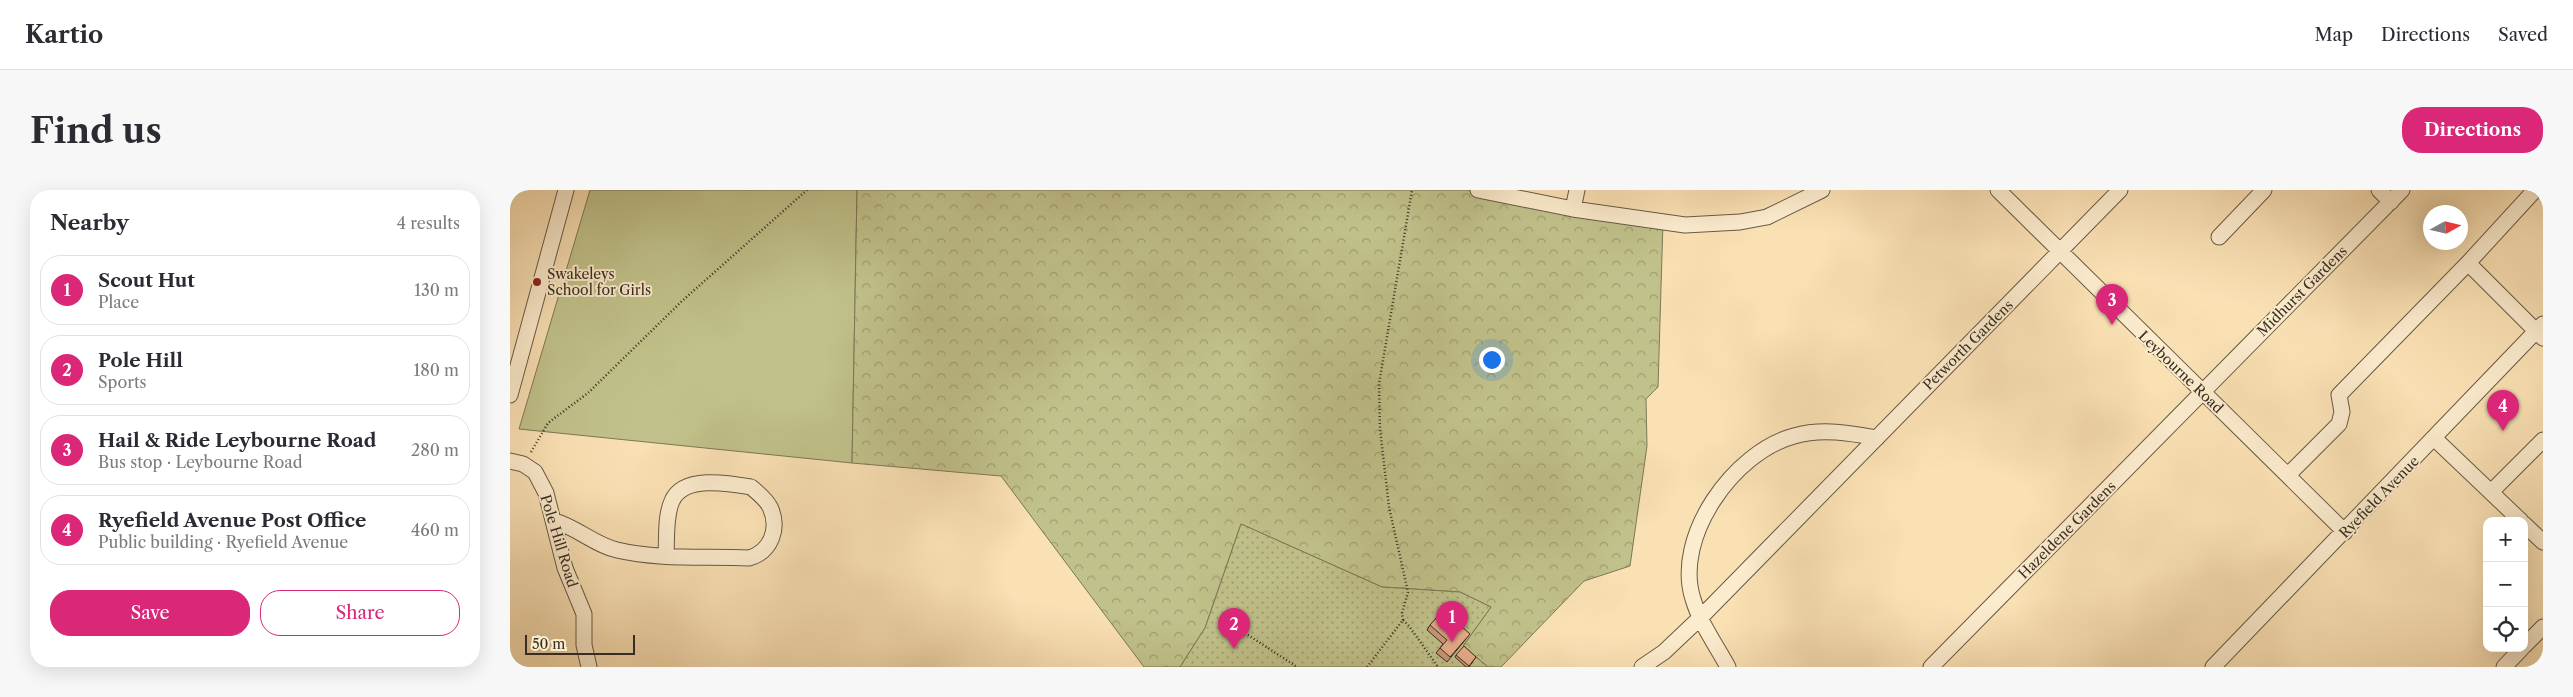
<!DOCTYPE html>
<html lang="en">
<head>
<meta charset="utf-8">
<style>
	:root { --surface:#fff; --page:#f7f7f7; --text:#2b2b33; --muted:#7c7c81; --line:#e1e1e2; --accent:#db2777 }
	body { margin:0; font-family:"Libre Caslon Text",serif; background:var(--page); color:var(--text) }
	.controls { position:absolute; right:15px; bottom:15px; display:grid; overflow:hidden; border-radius:10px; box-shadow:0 5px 20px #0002 }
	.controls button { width:45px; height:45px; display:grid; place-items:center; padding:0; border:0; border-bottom:1px solid var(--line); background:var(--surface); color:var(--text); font:25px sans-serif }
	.compass { position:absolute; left:1913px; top:15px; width:45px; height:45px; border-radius:50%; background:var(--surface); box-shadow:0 5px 20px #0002; rotate:82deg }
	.scale { position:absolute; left:15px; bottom:12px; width:110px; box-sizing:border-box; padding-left:5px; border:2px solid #382d20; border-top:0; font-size:14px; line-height:18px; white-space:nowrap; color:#382d20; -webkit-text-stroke:4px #fcecce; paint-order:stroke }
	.you { position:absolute; left:981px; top:169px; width:18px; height:18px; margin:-12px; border:4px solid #fff; border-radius:50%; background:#1a73e8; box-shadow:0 0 0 8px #1a73e833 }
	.badge { display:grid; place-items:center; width:32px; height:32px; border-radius:50%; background:var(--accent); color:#fff; font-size:16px; font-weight:700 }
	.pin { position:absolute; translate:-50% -41px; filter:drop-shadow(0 1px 2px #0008) }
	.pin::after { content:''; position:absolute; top:26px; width:18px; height:15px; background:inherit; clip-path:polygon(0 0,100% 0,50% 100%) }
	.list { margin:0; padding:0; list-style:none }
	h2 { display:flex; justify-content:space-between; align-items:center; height:65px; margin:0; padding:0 20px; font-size:21px }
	h2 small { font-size:16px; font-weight:400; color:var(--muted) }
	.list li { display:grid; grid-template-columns:32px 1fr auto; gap:15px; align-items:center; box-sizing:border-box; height:70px; margin:0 10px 10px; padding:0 10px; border:1px solid var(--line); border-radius:20px }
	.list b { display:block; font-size:19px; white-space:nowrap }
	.list p { margin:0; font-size:16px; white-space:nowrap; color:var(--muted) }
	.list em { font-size:16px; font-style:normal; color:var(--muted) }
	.actions { display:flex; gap:10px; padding:15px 20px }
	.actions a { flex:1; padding:11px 0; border:1px solid var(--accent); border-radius:20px; text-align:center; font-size:18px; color:var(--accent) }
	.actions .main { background:var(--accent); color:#fff }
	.icon { flex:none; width:28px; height:28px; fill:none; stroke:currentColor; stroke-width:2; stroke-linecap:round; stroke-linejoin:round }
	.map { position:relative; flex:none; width:2033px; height:477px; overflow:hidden; border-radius:20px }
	header { display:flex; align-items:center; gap:30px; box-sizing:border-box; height:70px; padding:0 25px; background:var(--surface); border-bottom:1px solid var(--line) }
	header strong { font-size:24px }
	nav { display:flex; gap:28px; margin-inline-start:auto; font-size:18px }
	.intro { display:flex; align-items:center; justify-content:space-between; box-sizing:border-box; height:120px; padding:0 30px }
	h1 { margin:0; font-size:35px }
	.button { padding:12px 22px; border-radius:20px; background:var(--accent); color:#fff; font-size:18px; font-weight:700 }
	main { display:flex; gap:30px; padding:0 30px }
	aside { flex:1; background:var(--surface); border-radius:20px; box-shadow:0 5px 20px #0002 }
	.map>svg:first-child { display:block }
	.green { fill:#c1c28b; stroke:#7c7856 }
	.forest { fill:url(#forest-crowns); stroke:#7c7856 }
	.park { fill:url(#park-dots); stroke:#7c7856 }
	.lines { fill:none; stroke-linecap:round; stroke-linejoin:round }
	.minor-casing { stroke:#685a45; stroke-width:17 }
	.path { stroke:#382d20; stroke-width:2.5; stroke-dasharray:1 2.5; stroke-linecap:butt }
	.minor { stroke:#fcecce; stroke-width:15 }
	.wall { fill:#ca9679; stroke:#382d20 }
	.building { fill:#ebaf8d; stroke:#382d20 }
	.poi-dot { fill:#8f2418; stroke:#fcecce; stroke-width:2 }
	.labels { text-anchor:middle; stroke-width:4; stroke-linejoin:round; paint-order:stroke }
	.poi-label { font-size:14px; fill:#382d20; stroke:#fcecce; text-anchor:start }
	.street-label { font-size:14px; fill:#382d20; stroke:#fcecce }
</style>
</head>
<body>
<header>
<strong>Kartio</strong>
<nav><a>Map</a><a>Directions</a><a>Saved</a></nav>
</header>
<div class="intro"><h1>Find us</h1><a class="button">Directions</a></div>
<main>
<aside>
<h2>Nearby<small>4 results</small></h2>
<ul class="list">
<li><span class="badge">1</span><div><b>Scout Hut</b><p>Place</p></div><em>130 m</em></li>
<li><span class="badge">2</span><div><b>Pole Hill</b><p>Sports</p></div><em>180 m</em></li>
<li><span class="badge">3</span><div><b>Hail &amp; Ride Leybourne Road</b><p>Bus stop · Leybourne Road</p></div><em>280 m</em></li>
<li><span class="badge">4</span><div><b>Ryefield Avenue Post Office</b><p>Public building · Ryefield Avenue</p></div><em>460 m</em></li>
</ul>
<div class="actions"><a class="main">Save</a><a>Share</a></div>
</aside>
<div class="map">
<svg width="2033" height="477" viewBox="0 0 2033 477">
	<defs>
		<pattern id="forest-crowns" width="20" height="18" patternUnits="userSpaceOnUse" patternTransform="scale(1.25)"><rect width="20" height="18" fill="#c1c28b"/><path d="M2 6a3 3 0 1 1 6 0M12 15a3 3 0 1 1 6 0" fill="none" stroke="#9e9e71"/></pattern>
		<pattern id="park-dots" width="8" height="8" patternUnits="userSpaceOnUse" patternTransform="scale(1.25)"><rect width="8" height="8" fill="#c1c28b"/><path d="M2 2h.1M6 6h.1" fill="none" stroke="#9e9e71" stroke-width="1.8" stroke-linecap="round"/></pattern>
	</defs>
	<rect width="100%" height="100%" fill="#fae1b4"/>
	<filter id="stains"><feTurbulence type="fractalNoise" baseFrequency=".004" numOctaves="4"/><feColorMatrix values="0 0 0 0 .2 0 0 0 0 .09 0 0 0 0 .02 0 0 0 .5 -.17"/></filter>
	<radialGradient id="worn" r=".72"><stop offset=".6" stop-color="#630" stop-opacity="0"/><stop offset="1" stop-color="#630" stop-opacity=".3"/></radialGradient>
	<path class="green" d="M80,0h267l-5,273 -333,-34z"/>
	<path class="forest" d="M347,0h610l196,31 -5,166 -12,12 1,47 -17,120 -46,15 -83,86h-13l-25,-21 28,-39 -31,-15 -78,-5 -141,-63 -36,104 -25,39h-36l-143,-191 -149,-13z"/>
	<path class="park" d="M731,334l141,63 78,5 31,15 -28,39 25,21h-308l25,-39z"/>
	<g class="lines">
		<defs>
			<path id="minor" d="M968,0l95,19 112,16 55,-3 27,-5 55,-27
				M1488,0l347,342
				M1869,0l12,12
				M1063,19l4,-19
				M1709,47l45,-47
				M1958,73l75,75
				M0,205l56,-205
				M1925,249l86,82
				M0,271l13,3 12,8 11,21 19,75 19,46v31l5,22
				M1778,285l51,-51 3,-12 -3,-17 129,-132 67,-73
				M1981,302l52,-52
				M44,331c23,6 40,24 63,29 42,10 89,6 132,8 22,-6 31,-30 21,-51 -4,-8 -13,-15 -19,-20 -23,-4 -68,-12 -79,14 -7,15 -5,38 -6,54
				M2014,334l19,18
				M2014,456l19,-19
				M1132,477l22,-15 37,-35 419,-427
				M1218,477c-12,-22 -28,-44 -35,-68 -20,-62 41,-147 101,-163 28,-8 56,-3 83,2
				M1421,477l471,-477
				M1703,477l330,-343
				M1994,477l18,-19"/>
		</defs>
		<use href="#minor" class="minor-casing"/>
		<path class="path" d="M21,262l17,-29 40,-30 94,-92 125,-111
			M893,430l-1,-7 6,-21 -19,-85 -9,-78 -1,-45 33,-194
			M735,443l52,34
			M857,477l36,-47 6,6 29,41"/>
		<use href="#minor" class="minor"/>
	</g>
	<path class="wall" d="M920,435l36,14 -19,23 -11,-9 7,-9 -16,-14z
		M946,465l20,2 -7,10h-3l-11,-10z"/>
	<path class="building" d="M933,420l27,24 -20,23 -10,-9 7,-8 -17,-15z
		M954,456l12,11 -7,9 -13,-11z"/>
	<circle class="poi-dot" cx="27" cy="92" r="5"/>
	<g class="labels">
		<g class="poi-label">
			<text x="37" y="89">Swakeleys<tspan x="37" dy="16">School for Girls</tspan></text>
		</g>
		<g class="street-label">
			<text transform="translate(1792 101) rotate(-45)" y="5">Midhurst Gardens</text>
			<text transform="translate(1458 155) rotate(-45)" y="5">Petworth Gardens</text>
			<text transform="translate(1671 182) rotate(44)" y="5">Leybourne Road</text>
			<text transform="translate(1869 307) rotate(-46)" y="5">Ryefield Avenue</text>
			<text transform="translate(1557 340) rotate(-45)" y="5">Hazeldene Gardens</text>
			<text transform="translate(49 351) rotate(73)" y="5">Pole Hill Road</text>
		</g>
	</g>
	<rect width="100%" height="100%" filter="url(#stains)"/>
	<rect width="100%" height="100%" fill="url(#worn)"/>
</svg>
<div class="controls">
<button>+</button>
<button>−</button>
<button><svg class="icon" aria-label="locate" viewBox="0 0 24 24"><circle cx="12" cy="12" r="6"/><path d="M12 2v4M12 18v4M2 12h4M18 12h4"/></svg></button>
</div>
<svg class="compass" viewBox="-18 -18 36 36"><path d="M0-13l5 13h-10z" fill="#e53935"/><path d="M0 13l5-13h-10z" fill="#7c7c81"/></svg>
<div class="scale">50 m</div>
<div class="you"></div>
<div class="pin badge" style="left:942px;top:452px">1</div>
<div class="pin badge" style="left:724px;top:459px">2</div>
<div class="pin badge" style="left:1602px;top:135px">3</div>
<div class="pin badge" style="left:1993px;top:241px">4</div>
</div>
</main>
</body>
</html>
